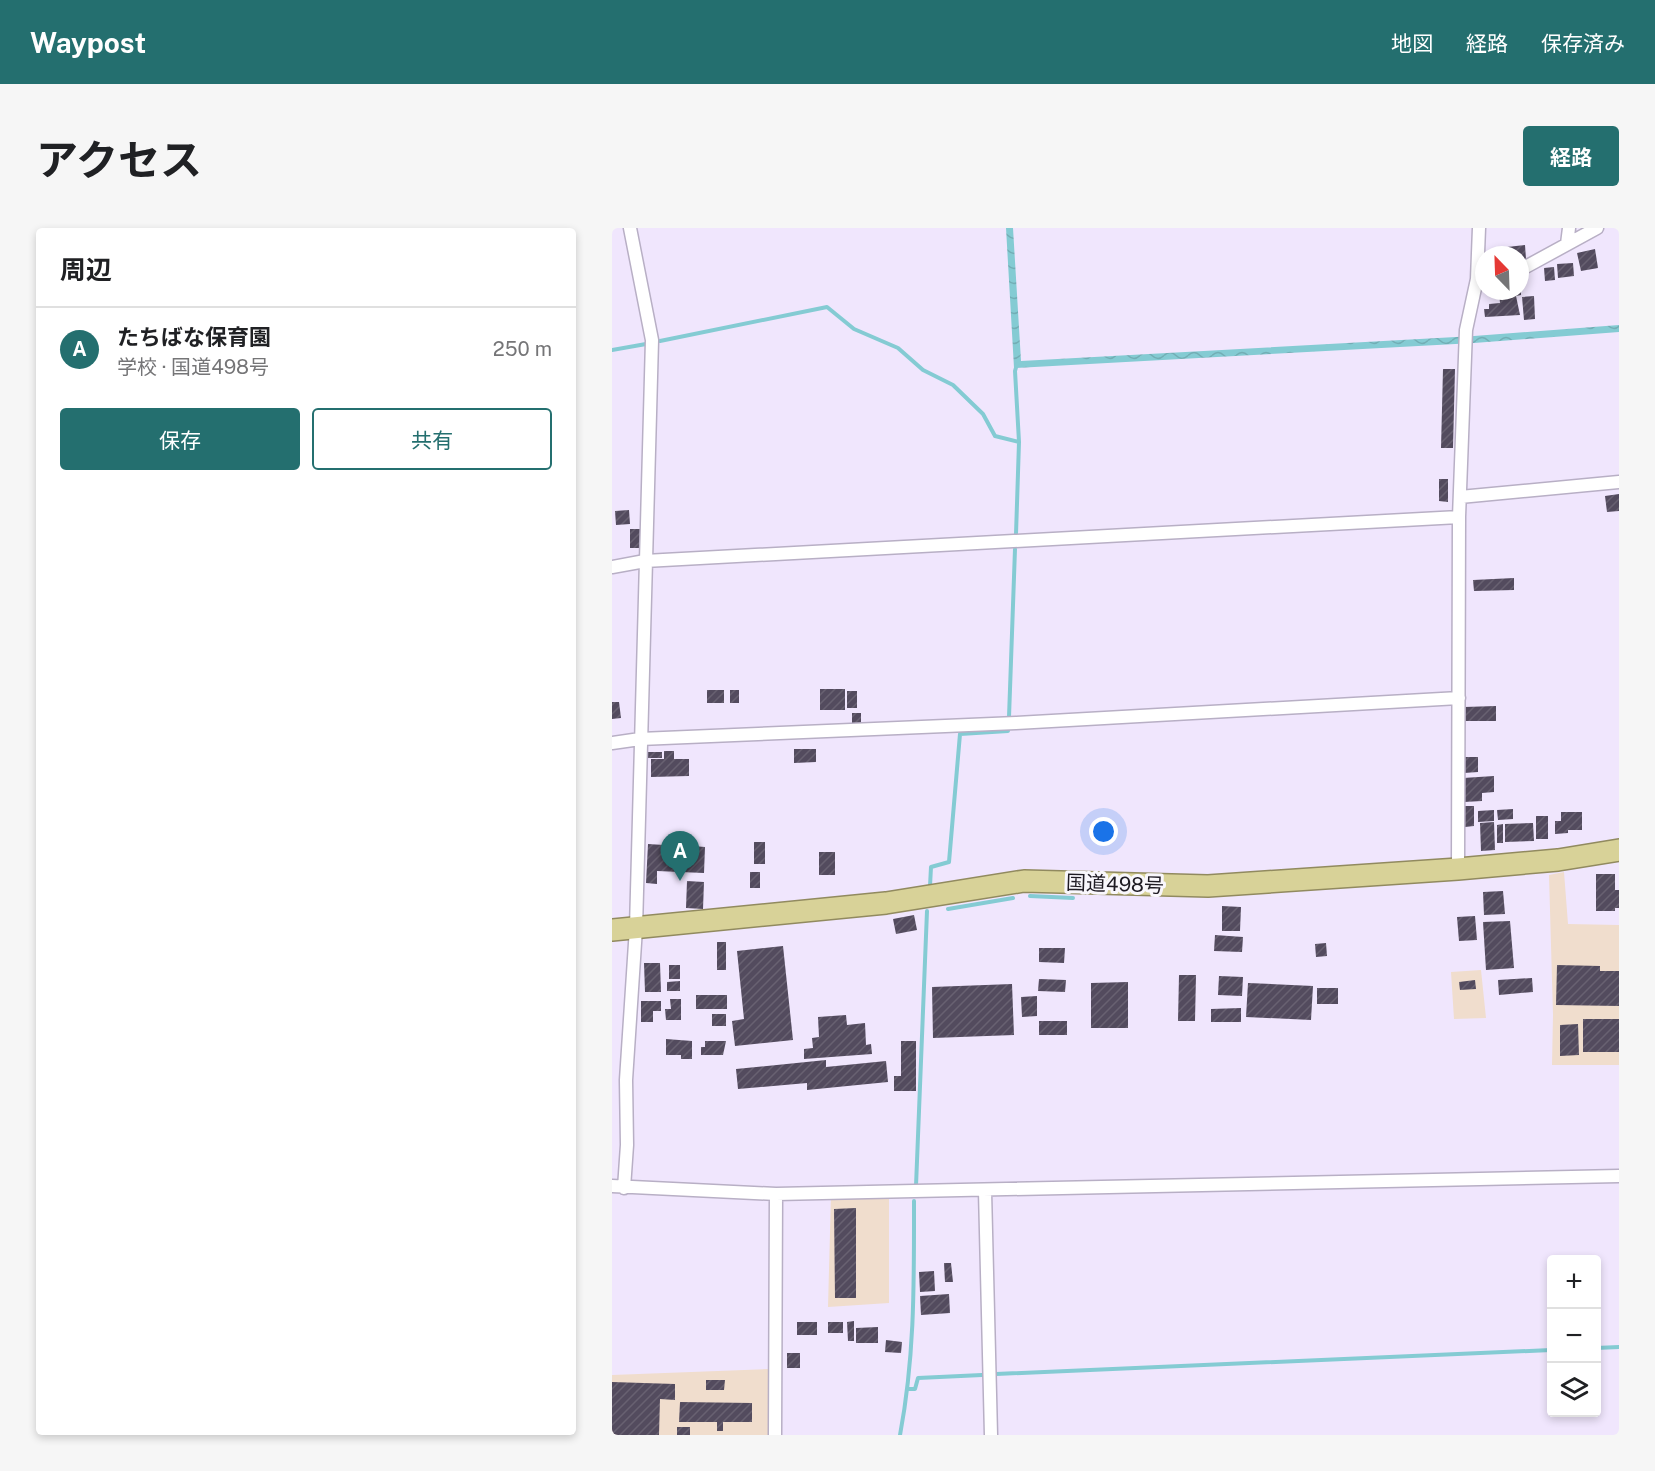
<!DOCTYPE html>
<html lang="ja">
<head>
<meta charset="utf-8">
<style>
	:root { --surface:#fff; --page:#f6f6f6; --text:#202124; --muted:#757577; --line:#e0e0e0; --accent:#246f6f }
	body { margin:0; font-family:"Public Sans","Noto Sans JP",sans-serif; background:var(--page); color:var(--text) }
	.controls { position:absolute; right:18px; bottom:18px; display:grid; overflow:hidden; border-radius:6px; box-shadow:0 3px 9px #0003 }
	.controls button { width:54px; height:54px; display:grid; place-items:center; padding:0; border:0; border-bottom:2px solid var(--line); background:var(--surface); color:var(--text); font:30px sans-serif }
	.compass { position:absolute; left:863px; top:18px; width:54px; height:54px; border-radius:50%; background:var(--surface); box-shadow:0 3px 9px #0003; rotate:337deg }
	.you { position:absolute; left:492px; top:604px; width:21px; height:21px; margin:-15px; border:4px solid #fff; border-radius:50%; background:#1a73e8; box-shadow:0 0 0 9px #1a73e833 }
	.badge { display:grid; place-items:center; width:39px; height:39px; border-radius:50%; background:var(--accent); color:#fff; font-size:20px; font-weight:700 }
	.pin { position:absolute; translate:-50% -50px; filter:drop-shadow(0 2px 3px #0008) }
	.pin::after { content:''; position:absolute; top:32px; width:21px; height:18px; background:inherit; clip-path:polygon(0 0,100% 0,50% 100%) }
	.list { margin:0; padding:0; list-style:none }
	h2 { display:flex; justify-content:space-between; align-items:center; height:78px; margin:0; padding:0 24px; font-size:26px }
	h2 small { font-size:20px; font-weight:400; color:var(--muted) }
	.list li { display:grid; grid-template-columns:39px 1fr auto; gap:18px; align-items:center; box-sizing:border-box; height:84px; padding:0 24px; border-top:2px solid var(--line) }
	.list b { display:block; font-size:22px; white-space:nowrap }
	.list p { margin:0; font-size:20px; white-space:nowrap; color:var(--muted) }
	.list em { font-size:20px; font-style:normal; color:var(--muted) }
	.actions { display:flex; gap:12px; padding:18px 24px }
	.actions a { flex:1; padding:14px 0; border:2px solid var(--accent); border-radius:6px; text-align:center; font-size:21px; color:var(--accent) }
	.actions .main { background:var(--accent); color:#fff }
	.icon { flex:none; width:33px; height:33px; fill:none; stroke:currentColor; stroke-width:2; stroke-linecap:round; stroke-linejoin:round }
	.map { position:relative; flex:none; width:1007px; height:1207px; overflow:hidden; border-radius:6px }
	header { display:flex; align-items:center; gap:36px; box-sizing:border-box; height:84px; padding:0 30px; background:var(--accent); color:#fff }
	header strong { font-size:28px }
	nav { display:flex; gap:33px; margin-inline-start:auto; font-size:21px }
	.intro { display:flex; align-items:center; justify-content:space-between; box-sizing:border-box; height:144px; padding:0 36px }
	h1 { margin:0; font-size:42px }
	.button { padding:15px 27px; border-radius:6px; background:var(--accent); color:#fff; font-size:21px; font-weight:700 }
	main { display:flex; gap:36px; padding:0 36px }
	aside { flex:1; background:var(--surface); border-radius:6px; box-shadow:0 3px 9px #0003 }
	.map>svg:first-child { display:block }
	.industrial { fill:#f0ddcd }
	.water { fill:url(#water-waves) }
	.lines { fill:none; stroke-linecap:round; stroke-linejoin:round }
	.stream { stroke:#84cbd3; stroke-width:4 }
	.building { fill:url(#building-hatch) }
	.minor-casing { stroke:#b8afc5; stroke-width:15 }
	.trunk-casing { stroke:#918a5f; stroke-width:24 }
	.minor { stroke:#fff; stroke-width:12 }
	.trunk { stroke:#d8d298; stroke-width:21 }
	.labels { text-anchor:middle; stroke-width:6; stroke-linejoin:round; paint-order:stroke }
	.street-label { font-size:20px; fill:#1f1b23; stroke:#f9f7fc }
</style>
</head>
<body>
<header>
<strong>Waypost</strong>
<nav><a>地図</a><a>経路</a><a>保存済み</a></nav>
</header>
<div class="intro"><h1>アクセス</h1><a class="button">経路</a></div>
<main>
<aside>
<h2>周辺<small></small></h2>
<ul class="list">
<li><span class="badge">A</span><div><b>たちばな保育園</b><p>学校 · 国道498号</p></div><em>250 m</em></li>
</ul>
<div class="actions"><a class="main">保存</a><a>共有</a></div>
</aside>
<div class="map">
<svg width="1007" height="1207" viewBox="0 0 1007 1207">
	<defs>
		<pattern id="water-waves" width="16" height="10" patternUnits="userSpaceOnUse" patternTransform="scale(1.5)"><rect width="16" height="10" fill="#84cbd3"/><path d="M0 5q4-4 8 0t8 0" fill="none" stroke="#72aeb5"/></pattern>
		<pattern id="building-hatch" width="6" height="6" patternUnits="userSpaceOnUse" patternTransform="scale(1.5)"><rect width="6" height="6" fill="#534b5e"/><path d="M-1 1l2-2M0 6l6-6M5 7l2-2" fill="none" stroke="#686171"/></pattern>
	</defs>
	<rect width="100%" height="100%" fill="#f0e6fd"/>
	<path class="industrial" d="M952,644l4,52 51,1v140h-67l1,-50 -4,-140z
		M869,742l5,48 -32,1 -3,-47z
		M219,967l58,2v106l-61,4z
		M157,1141l2,66h-159v-60z"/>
	<path class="water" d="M394,0h7l8,133 453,-25 145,-11v7l-145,11 -460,25z"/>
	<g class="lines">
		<path class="stream" d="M48,113l167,-34 27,22 44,19 25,22 30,15 30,29 12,22 24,6
			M0,122l34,-6
			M404,306l3,-92 -4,-71 2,-7
			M397,489l6,-168
			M318,658l1,-19 18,-5 11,-128 48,-3
			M418,668l43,2
			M336,681l65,-11
			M304,958l11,-275
			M984,1120l23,-1
			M384,1146l555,-24
			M297,1161h6l3,-11 64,-3
			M288,1207c15,-79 14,-154 14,-234"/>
	</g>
	<path class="building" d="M913,17l1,14h-6v-4h-13v-8z
		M983,21l3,19 -17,3 -4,-18z
		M961,35l1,13 -16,2 -1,-14z
		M942,39l1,13 -10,1 -1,-13z
		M909,63v4l-5,1 4,19 -35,2 -1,-8h5v-5l11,-1 -1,-11z
		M922,68l1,23 -11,1 -2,-23z
		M831,141h12l-2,79h-12z
		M827,251h9v23l-9,-1z
		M1007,266v17l-12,1 -2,-16z
		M17,282l1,14 -14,1 -1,-14z
		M18,301h10v19h-10z
		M902,350v12l-40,1 -1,-11z
		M208,461h25v21h-25z
		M95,462h17v13h-17z
		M118,462h9v13h-9z
		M235,463h10v17h-10z
		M0,474h7l2,16 -9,1z
		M884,478v15h-32v-14z
		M240,485h9v11h-9z
		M182,521h22v13l-22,1z
		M52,523h10v8h15v17l-38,1v-18h13z
		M34,524h16v6h-15z
		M852,529h14v15l-14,1z
		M882,548v16l-12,1v8l-18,1 -1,-24z
		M853,578h9v20l-9,1z
		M901,581v10l-15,1 -1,-10z
		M882,582v11l-16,1v-11z
		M949,584h21v18h-14v3l-13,1v-13h6z
		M924,588h12v23h-12z
		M882,594l1,28 -14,1 -1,-28z
		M921,595l1,18 -29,1v-18z
		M891,596v19h-6v-18z
		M52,611l28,1v6l13,1 -1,26 -47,-2v13l-11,-1 2,-39 16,1z
		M142,614h11v22h-11z
		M207,624h16v23h-16z
		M138,644h10v16h-10z
		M984,646h19v16h4v18h-4v3h-19z
		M75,653l17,1 -1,27 -17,-1z
		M891,663l2,23 -21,1 -1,-23z
		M610,678l19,1 -1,24h-18z
		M302,687l3,15 -21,4 -3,-15z
		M863,688l2,24 -18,1 -2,-24z
		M898,693l4,47 -28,2 -3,-48z
		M603,707l28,2 -1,15 -28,-1z
		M105,714h9v28h-9z
		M714,715l1,13 -11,1 -1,-13z
		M171,718l10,94 -58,6 -3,-25 12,-2 -7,-68z
		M427,720h26l-1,15 -25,-1z
		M32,735h16l1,29h-16z
		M57,737h11v14h-11z
		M945,737l43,1v5h19v35l-63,-1z
		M567,747h17l-1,46h-17z
		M607,748l24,1 -1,19 -24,-1z
		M920,750l1,14 -34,3 -1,-15z
		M427,751l27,1 -1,12 -27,-1z
		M863,752l1,9 -16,1 -1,-8z
		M68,753v10h-13v-9z
		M516,754v46h-37v-45z
		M636,755l65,3 -2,34 -65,-3z
		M400,756l2,51 -81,3 -1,-51z
		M705,760h21v16h-21z
		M84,767h31v14h-31z
		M425,768v20l-15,1 -1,-20z
		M58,771h11v21h-15l-1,-11h6z
		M29,773h20v10h-8v11h-12z
		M629,780v14h-30v-13z
		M100,786h14v12h-14z
		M234,787l1,10 18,-2 1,22 5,-1 1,10 -68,5v-10l9,-1 -1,-10 7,-1 -1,-20z
		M971,791h36v33h-36z
		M427,793h28v14h-28z
		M966,796l1,31 -19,1v-31z
		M54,811l26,2v18h-11v-4h-15z
		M93,813h21l-3,14h-22v-8h4z
		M289,813h15v50h-22v-15h7z
		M214,832v7l60,-6 2,21 -81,8v-7l-69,6 -2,-20z
		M244,980v90h-21l-1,-89z
		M332,1035h7l2,19h-8z
		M322,1043l1,20 -15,1 -1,-20z
		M337,1066l1,19 -29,2 -1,-19z
		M242,1093v20h-6l-1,-19z
		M185,1094h20v13h-20z
		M216,1094h15v11h-15z
		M266,1099v16h-22v-15z
		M274,1112l16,2 -1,11 -16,-1z
		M175,1125h13v15h-13z
		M94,1152h19l-1,10h-18z
		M0,1154l63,2v16l-15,-1 -1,36h-47z
		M68,1174l72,1v19h-29v9h-6v-9h-38z
		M65,1199h13v8h-13z"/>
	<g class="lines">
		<defs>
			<path id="minor" d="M955,16l2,-16
				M908,42l77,-42
				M848,269l159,-15
				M0,339l33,-6 814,-44
				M0,515l28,-4 376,-16 443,-25
				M846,641l1,-352 7,-187 11,-51 2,-51
				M0,958l164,8 843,-18
				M12,960l3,-43 -1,-65 10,-152 16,-588 -22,-112
				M373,963l6,244
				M163,1207l1,-241"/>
			<path id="trunk" d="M0,702l274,-27 138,-22 184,5 250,-17 100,-9 61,-10"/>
		</defs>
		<use href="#minor" class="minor-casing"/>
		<use href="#trunk" class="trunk-casing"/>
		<use href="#minor" class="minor"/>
		<use href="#trunk" class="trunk"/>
	</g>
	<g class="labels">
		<g class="street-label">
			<text transform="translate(503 656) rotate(2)" y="7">国道498号</text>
		</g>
	</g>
</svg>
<div class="controls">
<button>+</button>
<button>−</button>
<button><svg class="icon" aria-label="layers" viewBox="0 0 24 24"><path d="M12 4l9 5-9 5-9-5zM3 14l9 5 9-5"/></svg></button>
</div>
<svg class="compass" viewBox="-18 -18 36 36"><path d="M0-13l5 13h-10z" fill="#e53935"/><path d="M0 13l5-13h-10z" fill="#757577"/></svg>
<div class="you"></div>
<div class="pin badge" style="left:68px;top:653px">A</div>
</div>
</main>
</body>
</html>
